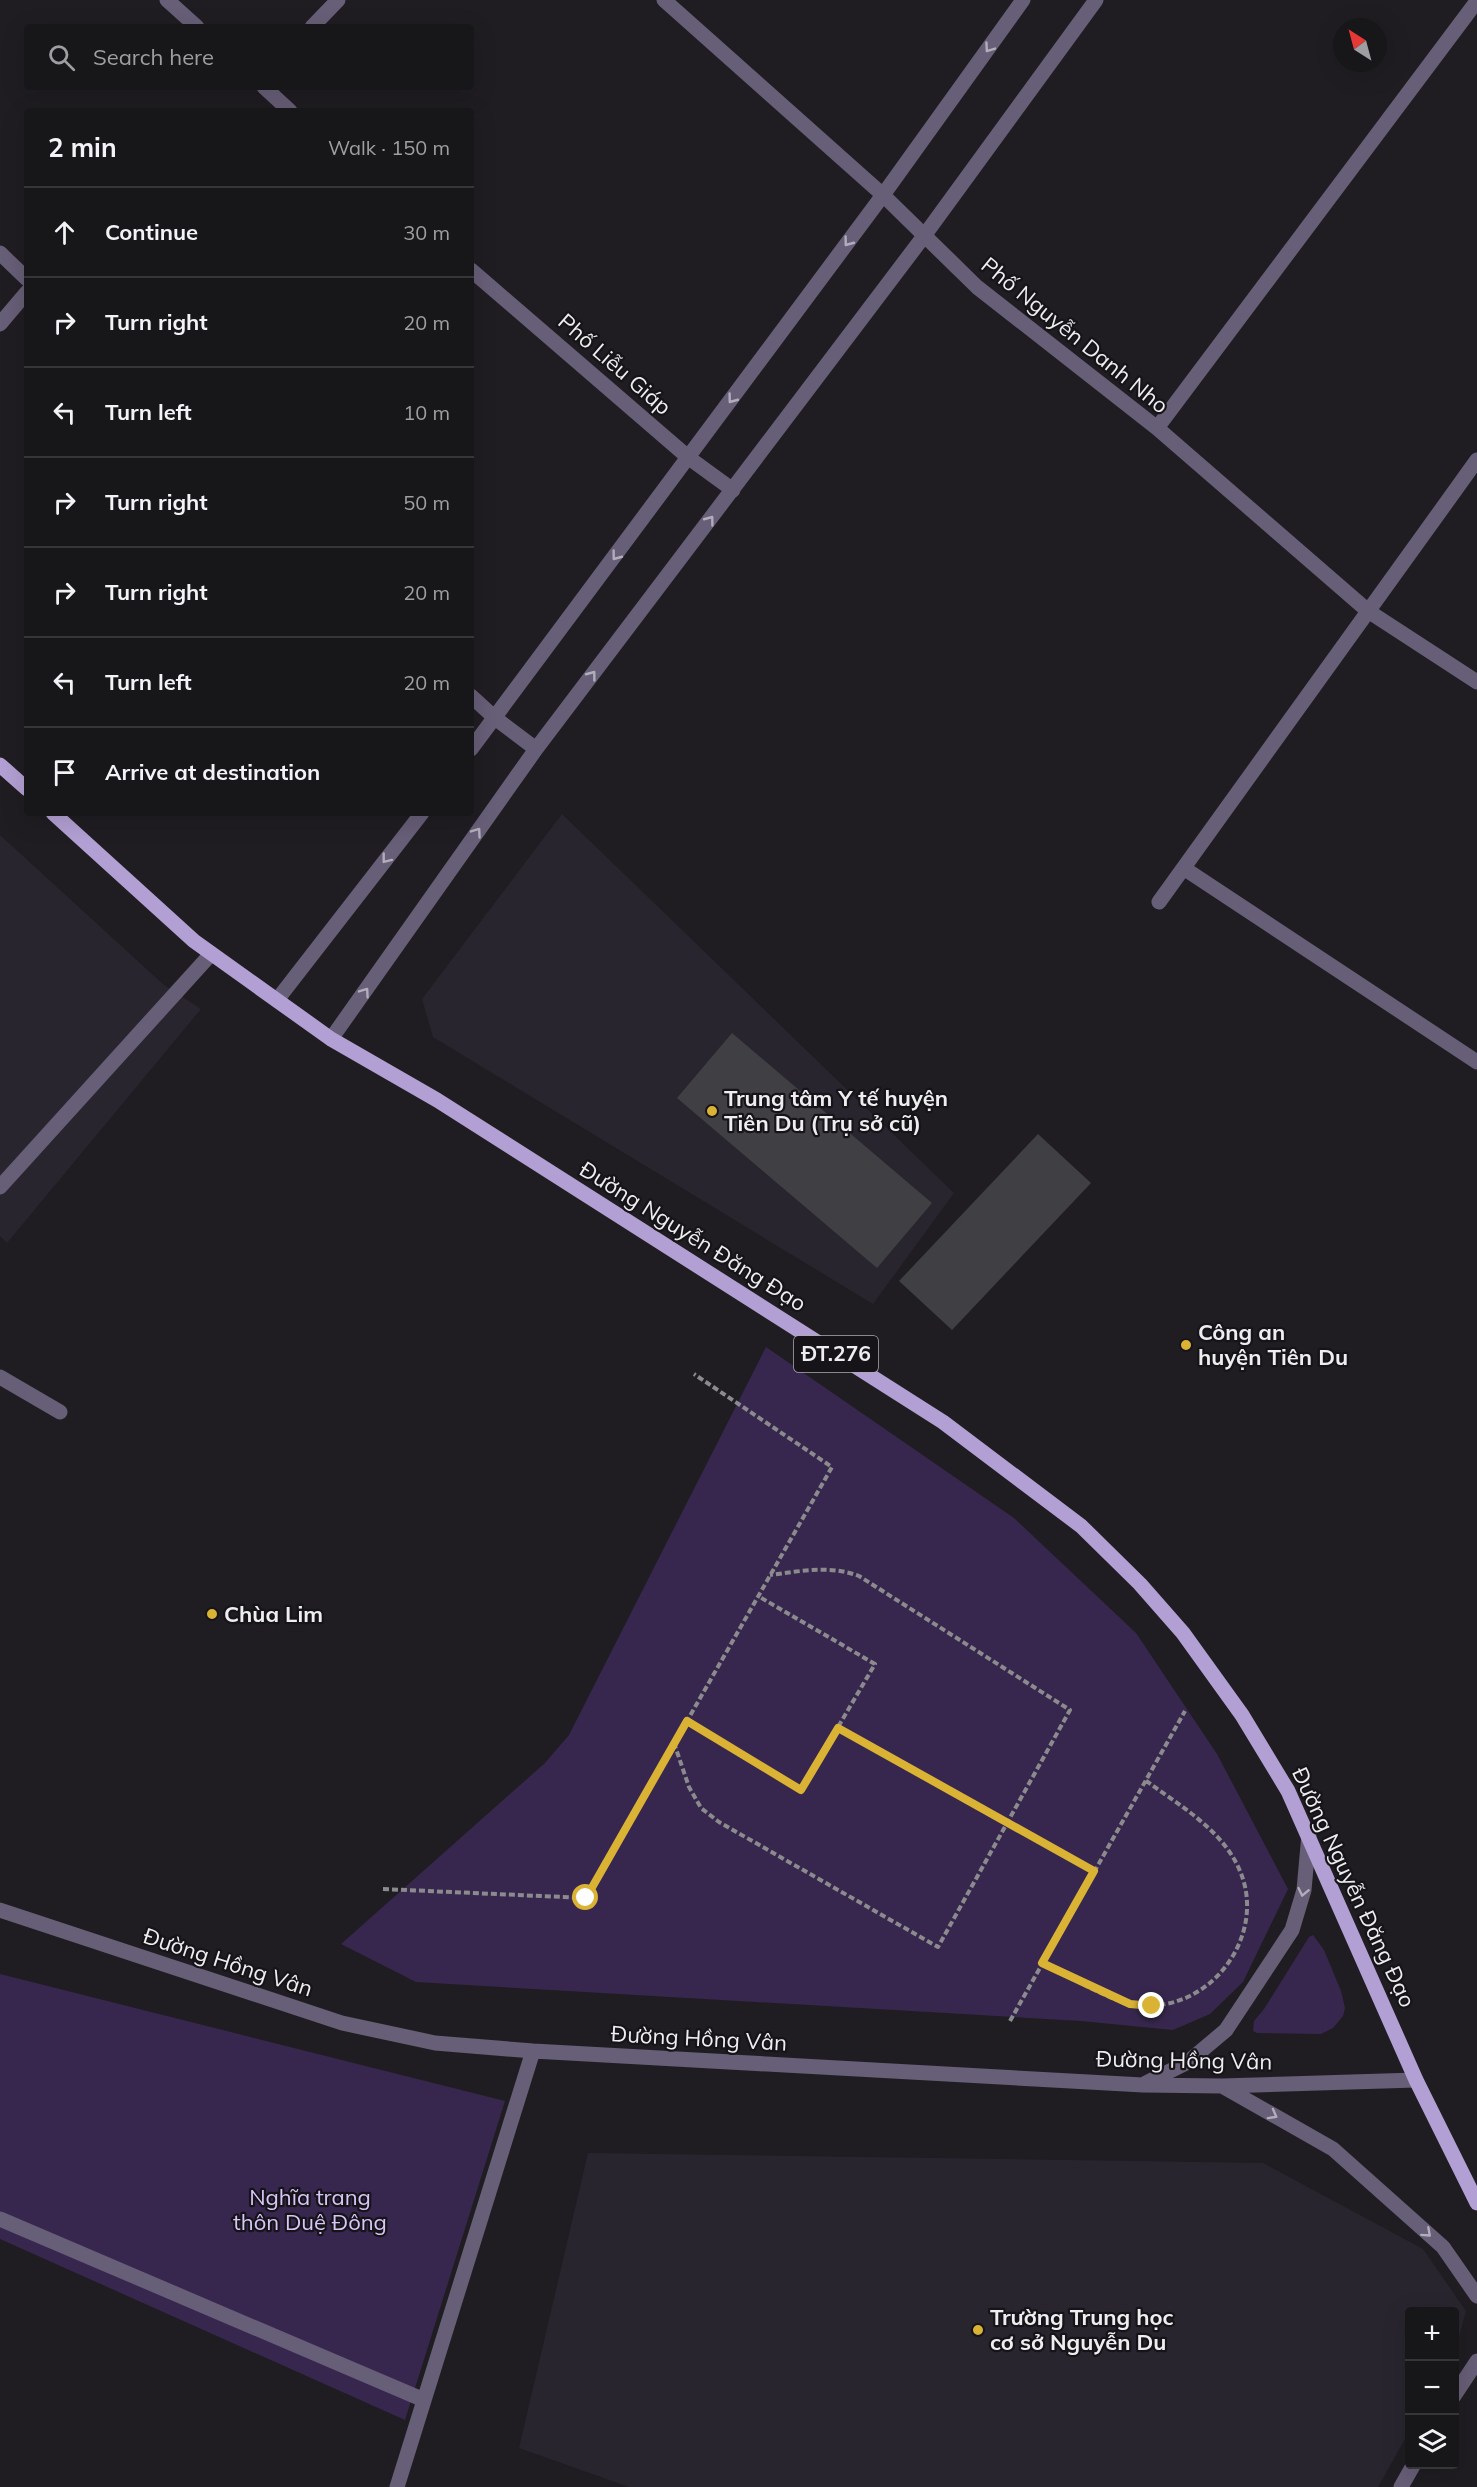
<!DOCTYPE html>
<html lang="en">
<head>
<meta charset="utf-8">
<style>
	:root { --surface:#171619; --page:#242326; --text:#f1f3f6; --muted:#9e9fa2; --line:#363538 }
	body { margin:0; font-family:Mulish,sans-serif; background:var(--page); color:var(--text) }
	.controls { position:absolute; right:18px; bottom:18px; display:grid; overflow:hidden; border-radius:6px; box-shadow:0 6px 24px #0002 }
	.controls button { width:54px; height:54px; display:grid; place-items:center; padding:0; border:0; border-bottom:2px solid var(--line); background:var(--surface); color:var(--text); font:30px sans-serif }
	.compass { position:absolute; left:1333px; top:18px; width:54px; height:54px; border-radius:50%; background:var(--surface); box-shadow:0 6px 24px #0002; rotate:324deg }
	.stop { position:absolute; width:18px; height:18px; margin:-14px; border:4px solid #dab334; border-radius:50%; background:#fff }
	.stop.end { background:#dab334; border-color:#fff; box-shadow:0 2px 6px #0008 }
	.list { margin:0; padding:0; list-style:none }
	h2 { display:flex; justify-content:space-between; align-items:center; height:78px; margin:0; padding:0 24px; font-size:26px }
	h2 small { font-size:20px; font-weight:400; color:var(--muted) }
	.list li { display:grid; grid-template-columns:39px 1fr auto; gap:18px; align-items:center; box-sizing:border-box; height:90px; padding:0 24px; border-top:2px solid var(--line) }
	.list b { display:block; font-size:22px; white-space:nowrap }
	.list em { font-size:20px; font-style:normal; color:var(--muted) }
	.icon { flex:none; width:33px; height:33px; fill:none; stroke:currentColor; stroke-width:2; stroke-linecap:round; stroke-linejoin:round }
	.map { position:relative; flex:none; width:1477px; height:2487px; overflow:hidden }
	.search { position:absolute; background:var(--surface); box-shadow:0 6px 24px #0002; left:24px; top:24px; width:450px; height:66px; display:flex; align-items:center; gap:15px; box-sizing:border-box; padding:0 21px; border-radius:6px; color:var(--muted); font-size:22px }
	.panel { position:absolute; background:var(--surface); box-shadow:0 6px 24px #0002; left:24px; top:108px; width:450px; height:708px; border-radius:6px }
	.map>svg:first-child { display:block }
	.built { fill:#28252f }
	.green { fill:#37274e }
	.building { fill:#403f43 }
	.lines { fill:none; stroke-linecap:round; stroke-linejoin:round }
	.path { stroke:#8b8a8d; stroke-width:4; stroke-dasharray:6 3; stroke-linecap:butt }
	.minor { stroke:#675e77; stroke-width:15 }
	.major { stroke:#b29fd3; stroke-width:15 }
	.oneway { stroke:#b1adba }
	.route { stroke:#dab334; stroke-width:8 }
	.poi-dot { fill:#dab334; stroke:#161418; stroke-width:2 }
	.labels { text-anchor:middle; stroke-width:4.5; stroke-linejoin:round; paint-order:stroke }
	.shield { fill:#161418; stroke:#adadaf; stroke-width:1.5 }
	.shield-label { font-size:21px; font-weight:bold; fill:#eeeef0 }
	.street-label { font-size:22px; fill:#eeeef0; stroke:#161418 }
	.poi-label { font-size:22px; font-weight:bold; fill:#eeeef0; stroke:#161418; text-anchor:start }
	.park-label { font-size:22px; fill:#d8c6f9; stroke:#161418 }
</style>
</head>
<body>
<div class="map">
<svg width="1477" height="2487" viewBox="0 0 1477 2487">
	<rect width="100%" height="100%" fill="#1f1d21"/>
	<path class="built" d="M562,814l392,379 -81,111 -440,-267 -11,-38z
		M0,835l164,150 37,24 -194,234 -7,-7z
		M588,2153l675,10 160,86 43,62 -11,41 -1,-40h-44l-1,120 -31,55h-749l-110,-39z"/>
	<path class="green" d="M766,1347l248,171 122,115 81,121 71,135 -45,93 -33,32 -37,16 -92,-9 -665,-39 -75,-38 204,-181 24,-28z
		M1313,1935l11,15 17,41 4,17 -2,8 -10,12 -12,6 -64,-1 -4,-2 1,-10 10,-12 45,-72z
		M0,1974l505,127 -100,319 -405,-181z"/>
	<path class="building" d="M732,1033l200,170 -55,65 -200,-170z
		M1038,1134l53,49 -139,147 -53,-49z"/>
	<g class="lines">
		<path class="path" d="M687,1721l114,69 74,-126 -117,-68
			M838,1728l256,143
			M674,1743l15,44 12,21 18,14 219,125 132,-237 -211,-134c-29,-11 -58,-5 -89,-1
			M383,1889l203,9 246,-431 -138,-93
			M1043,1963c24,12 62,35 86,41 12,3 25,2 37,0 58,-11 98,-77 74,-133 -17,-41 -61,-66 -95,-91
			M1010,2021l175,-310"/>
		<path class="minor" d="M167,0l30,27
			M664,0l219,195 94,92 180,141 211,183 109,71
			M312,27l26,-27
			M264,87l26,24
			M0,253l27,26
			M471,270l218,188 44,32
			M0,324l27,-32
			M1157,428l320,-427
			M471,696l24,22 41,31
			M471,749l412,-554 140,-195
			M1185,869l292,193
			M1159,902l318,-442
			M277,1000l145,-187
			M331,1039l205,-290 388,-513 172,-236
			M0,1187l211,-233
			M0,1377l60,35
			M0,1910l342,113 93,20 98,8 610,34 79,1 194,-6
			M1146,2083l42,-21 38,-32 66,-100 12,-40 5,-56
			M1222,2086l111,63 110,98 34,49
			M0,2219l424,181
			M1454,2396l23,-35
			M397,2487l136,-436
			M1401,2487l13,-23"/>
		<path class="major" d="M0,765l27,24
			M53,813l141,128 137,98 106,61 506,322 138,104 59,58 43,49 59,82 46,76 128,289 61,123"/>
	</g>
	<defs><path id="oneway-chevron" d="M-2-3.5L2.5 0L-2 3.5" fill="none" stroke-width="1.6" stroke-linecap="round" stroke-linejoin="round" transform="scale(1.5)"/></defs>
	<g class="oneway">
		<use href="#oneway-chevron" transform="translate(989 48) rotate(125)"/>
		<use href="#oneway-chevron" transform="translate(848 242) rotate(127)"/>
		<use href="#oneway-chevron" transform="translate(732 399) rotate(127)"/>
		<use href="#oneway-chevron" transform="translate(710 520) rotate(-53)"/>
		<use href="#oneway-chevron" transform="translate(616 556) rotate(127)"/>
		<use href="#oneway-chevron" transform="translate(592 675) rotate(-53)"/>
		<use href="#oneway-chevron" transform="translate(477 832) rotate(-55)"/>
		<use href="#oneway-chevron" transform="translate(386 859) rotate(128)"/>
		<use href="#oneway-chevron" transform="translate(365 992) rotate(-55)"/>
		<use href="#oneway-chevron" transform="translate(1303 1892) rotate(102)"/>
		<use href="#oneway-chevron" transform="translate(1273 2115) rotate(29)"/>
		<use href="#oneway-chevron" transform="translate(1427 2233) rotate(42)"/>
	</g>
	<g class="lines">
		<path class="route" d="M586,1898l101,-177 114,69 37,-62 256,143 -52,92 88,41 22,2"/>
	</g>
	<g class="poi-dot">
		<circle cx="712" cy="1111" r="6"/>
		<circle cx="1186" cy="1345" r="6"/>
		<circle cx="212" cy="1614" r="6"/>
		<circle cx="978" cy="2330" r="6"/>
	</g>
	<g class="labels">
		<rect class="shield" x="794" y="1336" width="84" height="36" rx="4.5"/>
		<g class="shield-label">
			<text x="836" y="1361">ĐT.276</text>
		</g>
		<g class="street-label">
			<text transform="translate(1075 335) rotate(39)" y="8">Phố Nguyễn Danh Nho</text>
			<text transform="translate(615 364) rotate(41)" y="8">Phố Liễu Giáp</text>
			<text transform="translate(693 1236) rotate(32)" y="8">Đường Nguyễn Đăng Đạo</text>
			<text transform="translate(1354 1887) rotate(65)" y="8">Đường Nguyễn Đăng Đạo</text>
			<text transform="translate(228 1962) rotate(18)" y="8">Đường Hồng Vân</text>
			<text transform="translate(699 2038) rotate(3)" y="8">Đường Hồng Vân</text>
			<text transform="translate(1184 2060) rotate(1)" y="8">Đường Hồng Vân</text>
		</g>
		<g class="poi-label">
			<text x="724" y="1106">Trung tâm Y tế huyện<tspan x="724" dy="25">Tiên Du (Trụ sở cũ)</tspan></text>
			<text x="1198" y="1340">Công an<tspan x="1198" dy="25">huyện Tiên Du</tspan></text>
			<text x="224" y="1622">Chùa Lim</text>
			<text x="990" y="2325">Trường Trung học<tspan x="990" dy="25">cơ sở Nguyễn Du</tspan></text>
		</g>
		<g class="park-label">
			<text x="310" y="2205">Nghĩa trang<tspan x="310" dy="25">thôn Duệ Đông</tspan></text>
		</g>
	</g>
</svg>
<div class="controls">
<button>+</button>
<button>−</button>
<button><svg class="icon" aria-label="layers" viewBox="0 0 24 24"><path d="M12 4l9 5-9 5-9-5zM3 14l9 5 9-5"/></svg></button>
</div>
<svg class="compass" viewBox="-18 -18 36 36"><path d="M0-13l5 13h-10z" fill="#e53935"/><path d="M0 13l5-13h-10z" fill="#9e9fa2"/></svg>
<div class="stop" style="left:586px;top:1898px"></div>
<div class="stop end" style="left:1152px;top:2006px"></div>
<div class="search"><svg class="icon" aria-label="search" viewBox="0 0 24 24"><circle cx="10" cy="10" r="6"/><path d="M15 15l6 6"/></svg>Search here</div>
<section class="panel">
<h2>2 min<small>Walk · 150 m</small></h2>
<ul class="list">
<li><svg class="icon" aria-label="ahead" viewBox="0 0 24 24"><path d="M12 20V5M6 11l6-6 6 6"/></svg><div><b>Continue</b></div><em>30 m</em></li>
<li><svg class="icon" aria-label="right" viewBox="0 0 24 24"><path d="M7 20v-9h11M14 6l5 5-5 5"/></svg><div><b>Turn right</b></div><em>20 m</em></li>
<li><svg class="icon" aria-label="left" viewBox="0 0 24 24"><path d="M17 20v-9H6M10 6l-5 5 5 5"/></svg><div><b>Turn left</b></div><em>10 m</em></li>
<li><svg class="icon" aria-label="right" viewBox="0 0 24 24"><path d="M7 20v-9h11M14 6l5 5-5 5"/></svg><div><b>Turn right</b></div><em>50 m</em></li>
<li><svg class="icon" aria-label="right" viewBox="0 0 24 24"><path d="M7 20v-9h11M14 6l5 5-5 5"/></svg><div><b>Turn right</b></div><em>20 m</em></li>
<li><svg class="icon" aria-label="left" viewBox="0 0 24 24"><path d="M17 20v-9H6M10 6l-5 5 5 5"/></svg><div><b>Turn left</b></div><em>20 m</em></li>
<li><svg class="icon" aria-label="arrive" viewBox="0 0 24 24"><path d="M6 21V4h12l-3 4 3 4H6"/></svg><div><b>Arrive at destination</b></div></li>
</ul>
</section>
</div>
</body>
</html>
